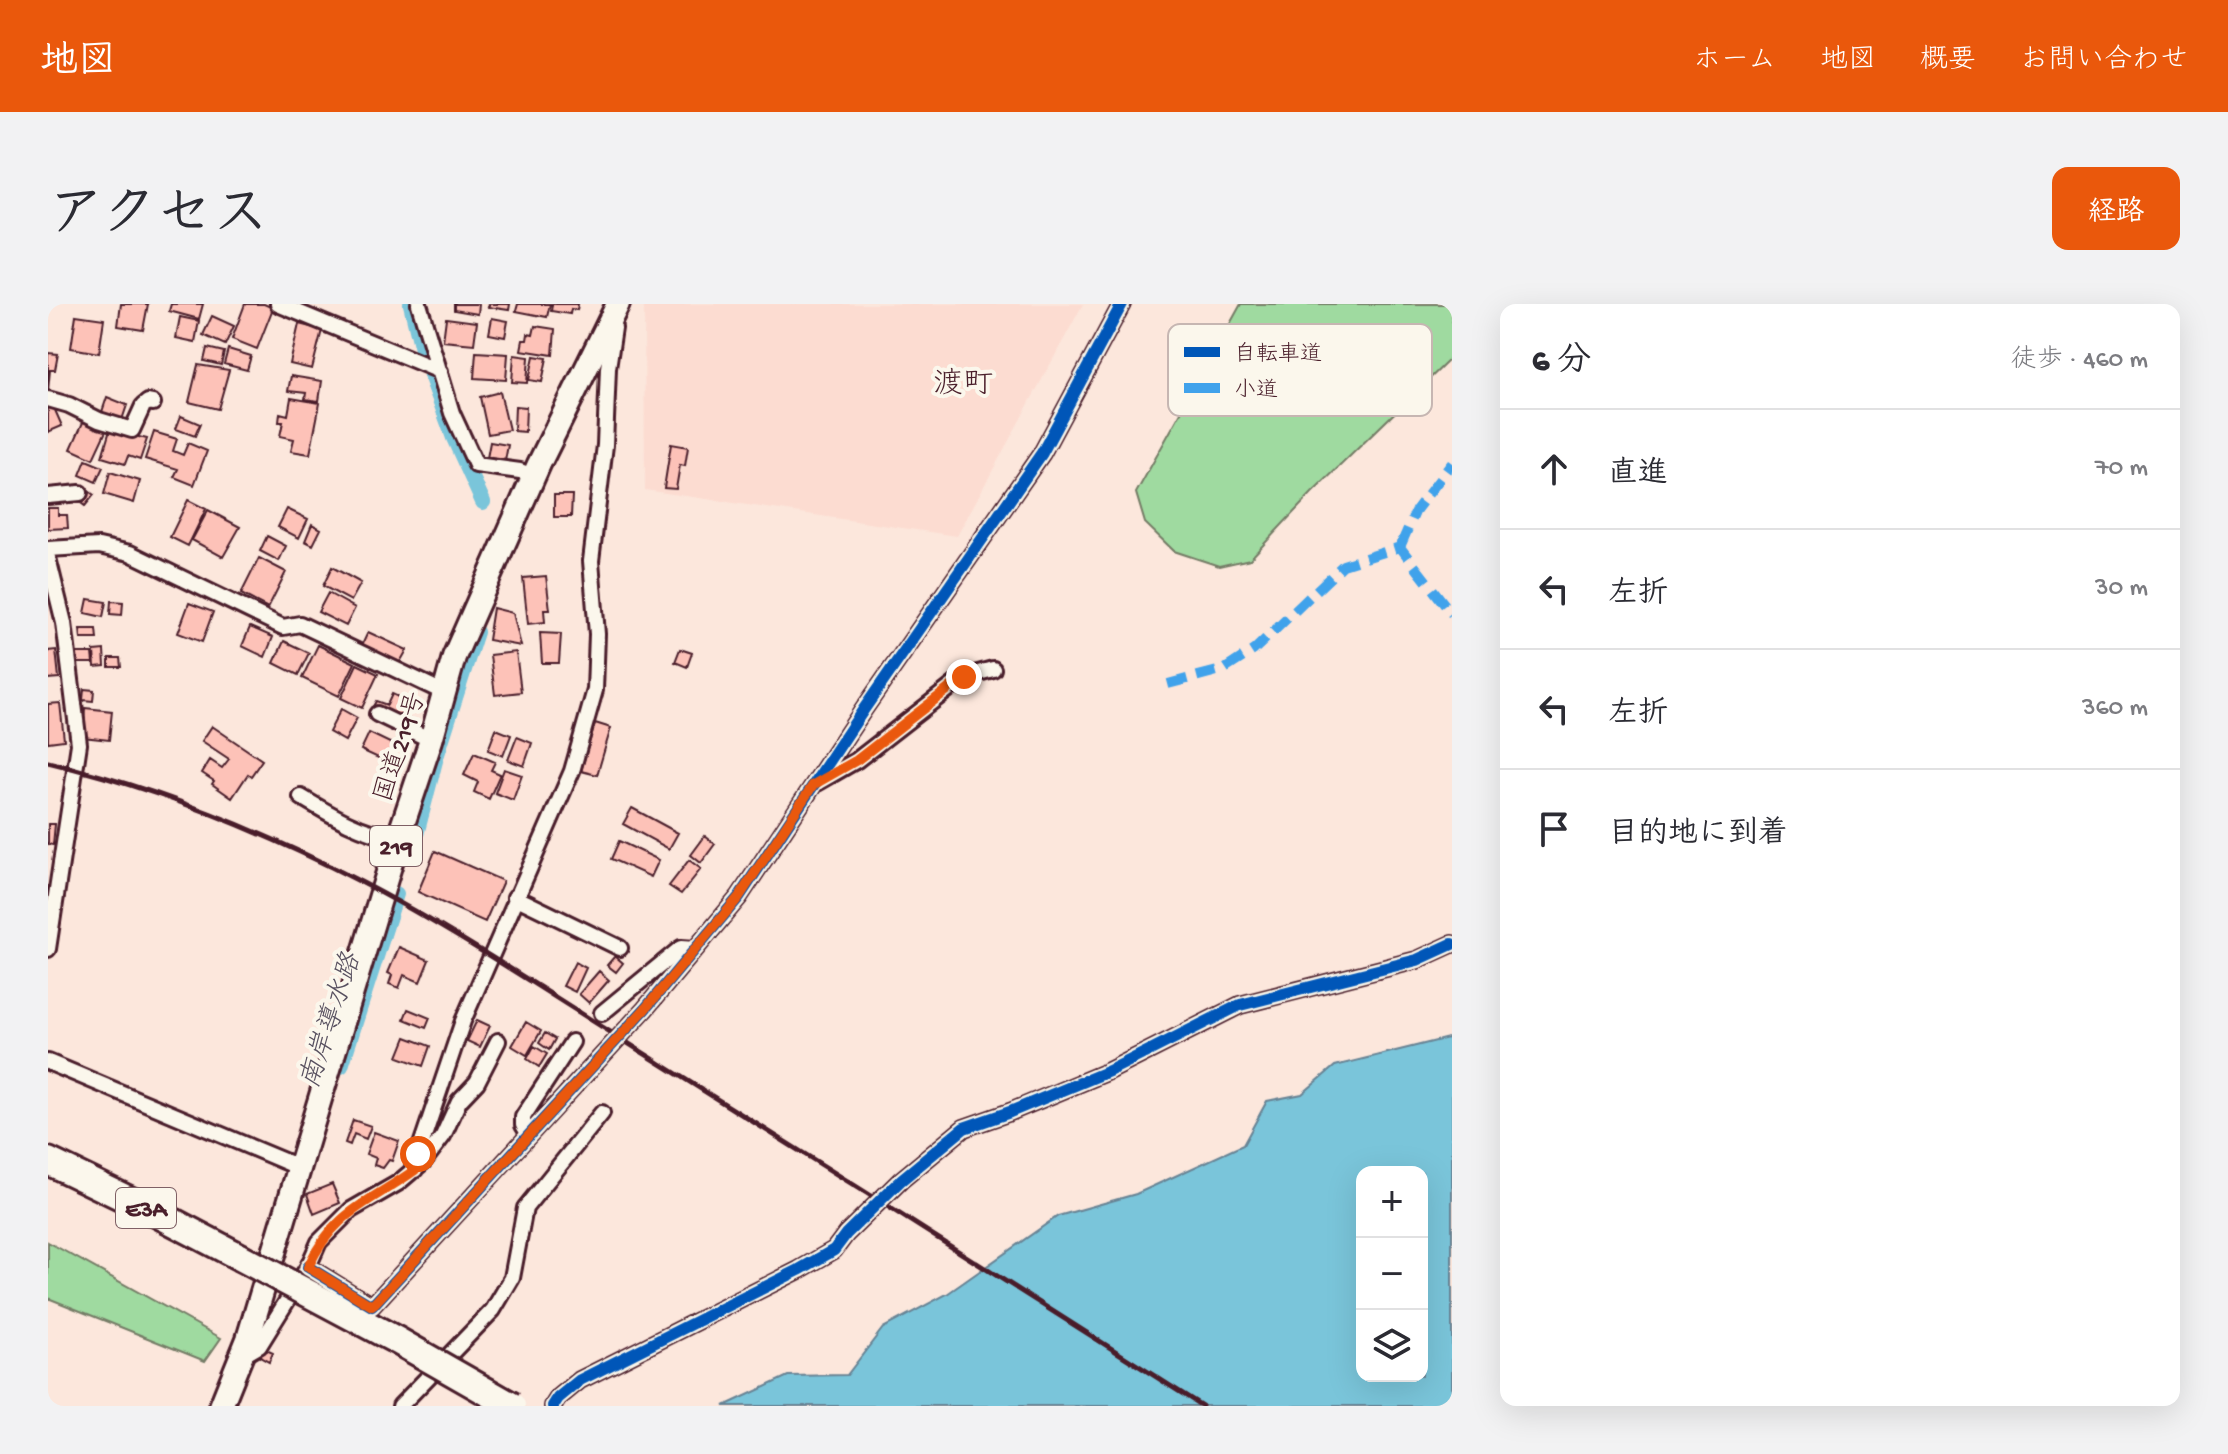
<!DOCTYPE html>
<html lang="ja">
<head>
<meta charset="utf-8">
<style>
	:root { --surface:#fff; --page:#f2f2f3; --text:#2b2b33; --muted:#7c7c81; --line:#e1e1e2; --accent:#ea580c }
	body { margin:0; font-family:"Gochi Hand","Klee One",sans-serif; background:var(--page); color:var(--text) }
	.controls { position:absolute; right:24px; bottom:24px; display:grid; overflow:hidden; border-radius:16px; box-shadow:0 8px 32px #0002 }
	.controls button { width:72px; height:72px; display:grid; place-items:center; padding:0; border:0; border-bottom:2px solid var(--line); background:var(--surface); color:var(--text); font:40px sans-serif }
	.stop { position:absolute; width:24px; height:24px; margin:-18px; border:6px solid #ea580c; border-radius:50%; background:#fff }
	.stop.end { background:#ea580c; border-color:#fff; box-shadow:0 2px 8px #0008 }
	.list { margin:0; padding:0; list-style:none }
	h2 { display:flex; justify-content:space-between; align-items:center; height:104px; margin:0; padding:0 32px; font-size:34px }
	h2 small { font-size:26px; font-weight:400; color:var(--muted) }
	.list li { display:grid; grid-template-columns:52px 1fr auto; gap:24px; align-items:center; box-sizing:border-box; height:120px; padding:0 32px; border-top:2px solid var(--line) }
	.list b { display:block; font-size:30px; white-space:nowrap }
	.list em { font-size:26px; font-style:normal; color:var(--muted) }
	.icon { flex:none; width:44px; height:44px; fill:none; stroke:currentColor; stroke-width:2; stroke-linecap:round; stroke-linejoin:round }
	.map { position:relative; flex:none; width:1404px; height:1102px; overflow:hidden; border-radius:16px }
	header { display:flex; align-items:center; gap:48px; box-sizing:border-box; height:112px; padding:0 40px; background:var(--accent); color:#fff }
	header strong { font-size:38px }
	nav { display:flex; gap:44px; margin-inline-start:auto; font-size:28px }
	.intro { display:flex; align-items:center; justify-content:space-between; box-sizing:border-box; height:192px; padding:0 48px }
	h1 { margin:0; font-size:56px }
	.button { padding:20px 36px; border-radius:16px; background:var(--accent); color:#fff; font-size:28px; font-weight:700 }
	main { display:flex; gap:48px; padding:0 48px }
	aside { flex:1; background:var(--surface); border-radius:16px; box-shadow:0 8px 32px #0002 }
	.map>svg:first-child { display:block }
	.built { fill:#fcdcd1 }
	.green { fill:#9fdaa0; stroke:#747c66; stroke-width:2 }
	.water { fill:#7ac5da; stroke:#678394; stroke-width:2; fill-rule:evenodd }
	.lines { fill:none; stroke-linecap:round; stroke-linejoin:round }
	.canal { stroke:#7ac5da; stroke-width:16 }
	.building { fill:#fdc2b8; stroke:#4a1f2b; stroke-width:2 }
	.minor-casing { stroke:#4a1f2b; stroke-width:20 }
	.trunk-casing { stroke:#4a1f2b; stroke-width:28 }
	.motorway-casing { stroke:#4a1f2b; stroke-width:32 }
	.minor { stroke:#fbf7ec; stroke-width:14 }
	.trunk { stroke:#fbf7ec; stroke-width:22 }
	.motorway { stroke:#fbf7ec; stroke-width:26 }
	.rail { stroke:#4a1f2b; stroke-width:5 }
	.motorway-bridge-casing { stroke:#4a1f2b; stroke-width:32; stroke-linecap:butt }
	.motorway-bridge { stroke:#fbf7ec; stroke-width:26 }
	.quiet { stroke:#40a2eb; stroke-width:10; stroke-dasharray:20 10; stroke-linecap:butt }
	.cycleway-casing { stroke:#fbf7ec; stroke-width:17 }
	.cycleway { stroke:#0057b8; stroke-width:12 }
	.route { stroke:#ea580c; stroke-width:10 }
	.labels { text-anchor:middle; stroke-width:8; stroke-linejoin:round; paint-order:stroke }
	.shield { fill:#fbf7ec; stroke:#7f6065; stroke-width:2 }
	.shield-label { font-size:24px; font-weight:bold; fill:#4a1f2b }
	.street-label { font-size:26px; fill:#4a1f2b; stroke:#fbf7ec }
	.water-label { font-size:28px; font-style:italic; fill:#585160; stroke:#fbf7ec }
	.quarter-label { font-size:30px; fill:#4a1f2b; stroke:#fbf7ec }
	.key { fill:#fbf7ec; stroke:#c6b6b2; stroke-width:2 }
	.key-label { font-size:22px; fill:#4a1f2b }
</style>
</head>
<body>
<header>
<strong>地図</strong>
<nav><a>ホーム</a><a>地図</a><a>概要</a><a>お問い合わせ</a></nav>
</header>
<div class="intro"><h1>アクセス</h1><a class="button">経路</a></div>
<main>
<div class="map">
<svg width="1404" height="1102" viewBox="0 0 1404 1102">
	<rect width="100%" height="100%" fill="#fce7dc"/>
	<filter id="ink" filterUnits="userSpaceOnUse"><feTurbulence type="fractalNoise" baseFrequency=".0125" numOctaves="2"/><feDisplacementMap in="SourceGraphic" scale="16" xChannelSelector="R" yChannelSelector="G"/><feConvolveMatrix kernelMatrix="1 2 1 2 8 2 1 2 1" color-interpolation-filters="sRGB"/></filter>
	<g filter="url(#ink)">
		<path class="built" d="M596,0h439l-126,232 -312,-46z"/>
		<path class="green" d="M1193,0h211v53l-140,136 -62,66 -31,7 -45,-15 -29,-28 -9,-30z
			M0,938l173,96 -16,23 -157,-63z"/>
		<path class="water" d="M1404,733v369h-728l64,-30 59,-1 36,-47 64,-34 111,-78 78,-22 107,-49 24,-44 35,-7 33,-28zM1314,868h60v204h-60z"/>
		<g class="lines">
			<path class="canal" d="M363,0l12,49
				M383,71l23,63 29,64
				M365,542l23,-89 40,-125
				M293,762l55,-172"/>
		</g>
		<path class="building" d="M73,0h27l-5,26 -25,-4z
			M123,0h32l-4,15 -30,-8z
			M197,0h19l9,4 -16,41 -25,-10z
			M406,0h25l-1,10 -24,-4z
			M441,0h21l-1,6 -21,-3z
			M470,0h32l-3,13 -31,-6z
			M504,0h26l-1,6 -6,-1 -1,5 -19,-3z
			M28,11l28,4 -5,34 -28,-5z
			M164,12l22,10 -9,19 -22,-10z
			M132,13l19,4 -4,21 -19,-4z
			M398,14l31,4 -3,22 -31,-3z
			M444,14l16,3 -3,16 -16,-3z
			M251,20l23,6 -10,39 -22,-5z
			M487,22l20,3 -2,26 -32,-5 2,-10h4l1,-6 5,1z
			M159,44l17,4 -3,13 -17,-4z
			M180,45l23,7 -4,14 -23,-6z
			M428,48l32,2 -2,26 -32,-2z
			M0,49l10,1 -3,16h-5l-2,21z
			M466,51l15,2 -2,26 -15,-1z
			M486,52l13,2 -5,24 -13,-2z
			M150,61l31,5 -11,39 -29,-7z
			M243,72l31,5 -3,20 -14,-2 1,-6 -18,-2z
			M452,88l9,38 -21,4 -8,-37z
			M59,93l20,8 -6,18 -20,-8z
			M243,94l29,5 -10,51 -19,-3 3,-12 -14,-3 3,-14h-4l1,-9 8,2z
			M3,97l11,25 -14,6v-29z
			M467,102l11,1 -1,25 -11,-1z
			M133,112l19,8 -5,12 -19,-7z
			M36,116l22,11 -13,28 -22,-10z
			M62,126l37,9 -7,21 -12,-4 -3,8 -23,-7z
			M106,128l23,7 -4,12 10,4 5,-12 19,8 -13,34 -20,-8 4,-8 -33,-10z
			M442,138l18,3 -3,16 -18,-3z
			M623,140l17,3 -3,19 -5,-1 -4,24 -12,-1z
			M38,156l17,7 -7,15 -16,-7z
			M62,168l30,9 -6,22 -30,-9z
			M38,185l8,6 -9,11 -8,-6z
			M506,191h18l-1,22h-17z
			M140,196l18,9 -18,37 -18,-9z
			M0,204h10v7h9l1,13 -20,1z
			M239,205l21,10 -9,19 -21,-11z
			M160,206l32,17 -17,30 -31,-17z
			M264,220l9,5 -8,16 -8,-4z
			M219,232l19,10 -7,15 -19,-10z
			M211,254l27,14 -18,36 -27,-14z
			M284,263l29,16 -10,18 -28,-15z
			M498,272l4,34h-6l1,12 -17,2 -5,-46z
			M280,289l27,15 -9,18 -28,-14z
			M40,295l18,3 -3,15 -18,-4z
			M63,297l12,1 -1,13 -12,-1z
			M141,299l24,9 -11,30 -24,-9z
			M445,304l20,5 8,33 -33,-6z
			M202,323l23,10 -8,20 -23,-11z
			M32,325h16l1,10h-16z
			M320,328l39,18 -8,14 -37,-19z
			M492,329l21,1 -2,29h-17z
			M236,337l25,12 -11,22 -24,-12z
			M270,341l37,18 -16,33 -37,-18z
			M632,345l12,4 -5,14 -12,-5z
			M8,346l3,28 -11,1v-28z
			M56,346l1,16 -10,1 -1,-16z
			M468,348l5,40 -26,3 -5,-40z
			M28,349h16l1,10h-17z
			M61,354h11l1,9h-12z
			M309,360l21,10 -16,34 -21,-10z
			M36,385l10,1 -1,11 -10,-1z
			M344,390l15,7 -9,21 -27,-12 5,-9 11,4z
			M12,399l4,37 -16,2v-38z
			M37,404l27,3 -3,29 -26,-3z
			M293,405l16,9 -12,23 -16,-9z
			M547,419l16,5 -14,47 -16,-4z
			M164,422l50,34 -11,16 -3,-2 -16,24 -20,-14 2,-3 -12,-8 8,-13 12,8 7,-9 -27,-18z
			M448,425l15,6 -8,21 -15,-6z
			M321,429l25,12 -7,17 -26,-12z
			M469,433l15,6 -8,23 -16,-6z
			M426,449l21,9 -4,8 9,4 -11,25 -15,-7 4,-10 -14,-7z
			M456,465l18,6 -9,25 -18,-7z
			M584,504l46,25 -9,16 -46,-25z
			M0,520h7l-2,21 -5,-1z
			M657,532l10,8 -14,19 -10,-8z
			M571,537l40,19 -8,17 -40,-18z
			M387,547l68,30 -18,41 -67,-30z
			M641,556l12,9 -20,25 -12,-8z
			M351,643l30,13 -9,22 -16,-7 -5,13 -10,-4 3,-9 -4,-2z
			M567,652l8,7 -7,9 -9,-7z
			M527,658l11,6 -11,24 -12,-6z
			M551,667l10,9 -20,23 -10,-9z
			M360,705l22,9 -4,10 -22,-9z
			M429,716l13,6 -10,21 -13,-6z
			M478,718l15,9 -14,24 -15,-9z
			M497,729l10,6 -6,11 -10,-7z
			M358,733l24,9 -7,20 -25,-9z
			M486,742l13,8 -8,13 -12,-8z
			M305,816l18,6 -5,13 -12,-5 -4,11 -5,-2z
			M326,828l25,9 -7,20 -3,-1 -6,8 -9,-3 2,-7 -10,-4z
			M284,880l8,19 -26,11 -7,-20z
			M216,1045l9,4 -4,9 -9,-5z"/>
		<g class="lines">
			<defs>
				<path id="minor" d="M230,0l162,67
					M371,0l33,109 24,52 44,6 14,5
					M0,95l21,6 30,15 33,10 11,-24 5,-4 5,1
					M0,192l32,-3
					M0,245l51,-3 31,7 153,74 17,-3 145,69
					M0,254l16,65 15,121 -31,205
					M329,410l54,26
					M769,479l40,-23 107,-83 29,-8
					M253,493c32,19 60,36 97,42
					M467,593l105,51
					M554,709l79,-65 14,1
					M0,758l250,105
					M481,831l-6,-10v-8l49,-75
					M367,866l3,-16 45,-133 109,-250 23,-81 2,-56 -6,-73 14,-116 3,-77 6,-40
					M260,963l64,39 273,-297 94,-112 125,-188 178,-256 80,-149
					M194,1052l17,-10 49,-79 11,-25 32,-32 47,-27 26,-22 19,-25 16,-35 18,-19 21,-41
					M352,1102l93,-96 19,-32 13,-70 77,-95
					M505,1102l5,-8 22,-18 219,-110 35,-20 12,-16 55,-54 63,-52 46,-16 99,-41 131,-66 177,-45 35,-16"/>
				<path id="trunk" d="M173,1102l27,-67 150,-500 33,-99 23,-83 85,-193 79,-160"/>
				<path id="motorway" d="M0,857l110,53 82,43"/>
			</defs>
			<use href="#minor" class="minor-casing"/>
			<use href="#trunk" class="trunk-casing"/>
			<use href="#motorway" class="motorway-casing"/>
			<use href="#minor" class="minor"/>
			<use href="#trunk" class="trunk"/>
			<use href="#motorway" class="motorway"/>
			<path class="rail" d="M0,458c108,26 212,68 311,119 104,54 202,121 302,183 181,113 361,227 541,342"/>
			<defs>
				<path id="motorway-bridge" d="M192,953l158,84 114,65"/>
			</defs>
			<use href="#motorway-bridge" class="motorway-bridge-casing"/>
			<use href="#motorway-bridge" class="motorway-bridge"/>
			<path class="quiet" d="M1352,243l16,-37 36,-47
				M1120,380l57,-15 29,-19 89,-85 57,-18 52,67"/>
			<defs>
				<path id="cycleway" d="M260,963l64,39 273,-297 94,-112 125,-188 178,-256 80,-149
					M505,1102l5,-8 22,-18 219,-110 35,-20 12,-16 55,-54 63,-52 46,-16 99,-41 131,-66 177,-45 35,-16"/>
			</defs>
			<use href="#cycleway" class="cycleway-casing"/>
			<use href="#cycleway" class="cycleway"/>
		</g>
	</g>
	<g class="lines" filter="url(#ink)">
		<path class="route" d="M370,850l-3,16c-46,33 -81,41 -107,97l64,39 273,-297 94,-112 74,-112 44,-25 107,-83"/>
	</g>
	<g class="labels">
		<g class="shield">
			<rect x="322" y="522" width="52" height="40" rx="6"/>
			<rect x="68" y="884" width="60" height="40" rx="6"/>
		</g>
		<g class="shield-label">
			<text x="348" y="550">219</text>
			<text x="98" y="912">E3A</text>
		</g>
		<g class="street-label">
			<text transform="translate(350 442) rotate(-72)" y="9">国道219号</text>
		</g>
		<g class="water-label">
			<text transform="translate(280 716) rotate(-72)" y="10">南岸導水路</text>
		</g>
		<g class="quarter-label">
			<text x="915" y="88">渡町</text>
		</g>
	</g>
	<rect x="1120" y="20" width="264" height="92" rx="12" class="key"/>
	<rect x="1136" y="43" width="36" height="10" fill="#0057b8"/>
	<rect x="1136" y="79" width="36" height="10" fill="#40a2eb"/>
	<g class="key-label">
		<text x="1186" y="56">自転車道</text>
		<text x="1186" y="92">小道</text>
	</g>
</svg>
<div class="controls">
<button>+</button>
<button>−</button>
<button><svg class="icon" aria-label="layers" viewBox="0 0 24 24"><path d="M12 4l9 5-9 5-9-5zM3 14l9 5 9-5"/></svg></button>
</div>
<div class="stop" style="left:370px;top:850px"></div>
<div class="stop end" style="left:916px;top:373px"></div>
</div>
<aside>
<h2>6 分<small>徒歩 · 460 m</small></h2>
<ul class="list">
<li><svg class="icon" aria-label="ahead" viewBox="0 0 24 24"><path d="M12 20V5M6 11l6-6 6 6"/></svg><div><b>直進</b></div><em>70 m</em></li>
<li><svg class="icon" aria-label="left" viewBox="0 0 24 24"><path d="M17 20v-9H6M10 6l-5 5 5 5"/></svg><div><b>左折</b></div><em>30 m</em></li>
<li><svg class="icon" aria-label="left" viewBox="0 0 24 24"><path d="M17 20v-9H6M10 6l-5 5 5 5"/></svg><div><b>左折</b></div><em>360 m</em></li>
<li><svg class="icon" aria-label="arrive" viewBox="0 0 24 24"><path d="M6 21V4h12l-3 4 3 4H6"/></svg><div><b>目的地に到着</b></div></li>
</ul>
</aside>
</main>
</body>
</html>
